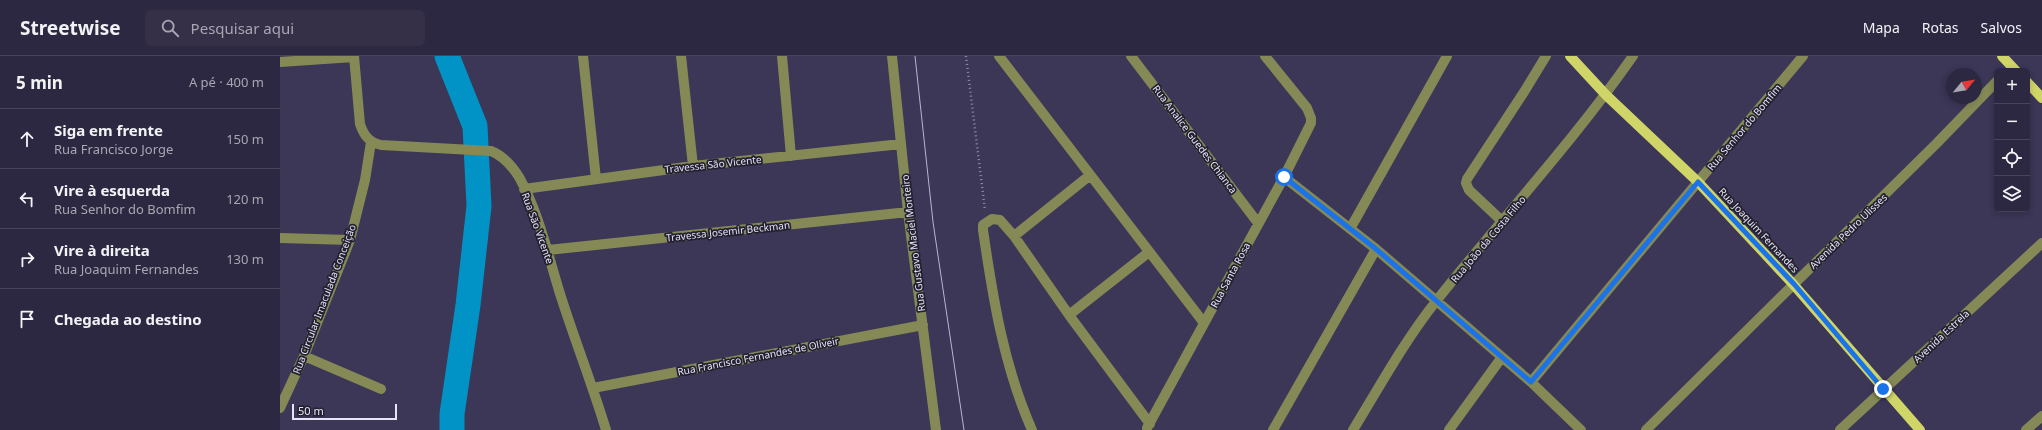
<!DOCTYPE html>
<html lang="pt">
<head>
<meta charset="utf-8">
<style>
	:root { --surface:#2d2841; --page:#353048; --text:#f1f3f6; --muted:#a7a6b1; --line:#48445a }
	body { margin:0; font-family:"Noto Sans",sans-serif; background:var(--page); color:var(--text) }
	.controls { position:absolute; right:12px; top:12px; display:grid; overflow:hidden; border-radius:6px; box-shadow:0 2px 6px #0003 }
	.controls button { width:36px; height:36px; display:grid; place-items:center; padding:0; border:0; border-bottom:1px solid var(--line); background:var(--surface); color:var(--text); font:20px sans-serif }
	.compass { position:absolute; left:1666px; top:12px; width:36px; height:36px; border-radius:50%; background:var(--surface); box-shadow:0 2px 6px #0003; rotate:60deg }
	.scale { position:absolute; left:12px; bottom:10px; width:105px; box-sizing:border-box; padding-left:4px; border:2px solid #e7e4f9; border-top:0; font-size:11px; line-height:14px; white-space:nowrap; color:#e7e4f9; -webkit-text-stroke:3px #23202f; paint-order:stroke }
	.stop { position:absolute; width:12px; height:12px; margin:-9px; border:3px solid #1a73e8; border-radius:50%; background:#fff }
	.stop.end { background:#1a73e8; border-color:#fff; box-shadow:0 1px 4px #0008 }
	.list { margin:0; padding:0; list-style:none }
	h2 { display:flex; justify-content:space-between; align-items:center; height:52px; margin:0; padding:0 16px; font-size:17px }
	h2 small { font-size:13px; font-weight:400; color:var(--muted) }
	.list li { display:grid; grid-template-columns:26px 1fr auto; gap:12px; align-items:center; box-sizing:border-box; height:60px; padding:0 16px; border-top:1px solid var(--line) }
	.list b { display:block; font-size:15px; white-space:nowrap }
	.list p { margin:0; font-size:13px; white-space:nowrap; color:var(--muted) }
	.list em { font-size:13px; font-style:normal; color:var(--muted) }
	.icon { flex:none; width:22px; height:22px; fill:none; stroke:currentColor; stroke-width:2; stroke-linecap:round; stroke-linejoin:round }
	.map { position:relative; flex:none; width:1762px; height:374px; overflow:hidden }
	header { display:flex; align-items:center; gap:24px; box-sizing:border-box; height:56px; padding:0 20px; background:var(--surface); border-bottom:1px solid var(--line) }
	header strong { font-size:19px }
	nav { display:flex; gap:22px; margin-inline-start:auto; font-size:14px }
	.search { width:280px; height:36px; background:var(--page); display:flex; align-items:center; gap:10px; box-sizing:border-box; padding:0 14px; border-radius:6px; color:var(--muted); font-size:15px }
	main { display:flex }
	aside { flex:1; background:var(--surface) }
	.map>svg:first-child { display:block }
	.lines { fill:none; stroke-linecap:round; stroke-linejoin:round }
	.river { stroke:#0193c6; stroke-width:25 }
	.path { stroke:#928da8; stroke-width:2.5; stroke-dasharray:1 3; stroke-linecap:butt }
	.minor { stroke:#858956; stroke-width:10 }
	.major { stroke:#cfd566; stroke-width:10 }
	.tram { stroke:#b9b5cd; stroke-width:1 }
	.route { stroke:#1a73e8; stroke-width:5 }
	.labels { text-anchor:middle; stroke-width:3.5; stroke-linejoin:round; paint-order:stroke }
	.street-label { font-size:10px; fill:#e7e4f9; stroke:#23202f }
</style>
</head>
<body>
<header>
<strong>Streetwise</strong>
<div class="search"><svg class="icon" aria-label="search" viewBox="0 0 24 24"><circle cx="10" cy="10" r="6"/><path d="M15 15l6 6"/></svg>Pesquisar aqui</div>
<nav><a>Mapa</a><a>Rotas</a><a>Salvos</a></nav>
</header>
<main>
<aside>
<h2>5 min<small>A pé · 400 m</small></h2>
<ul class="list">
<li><svg class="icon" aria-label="ahead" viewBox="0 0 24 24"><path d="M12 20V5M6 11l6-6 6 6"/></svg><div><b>Siga em frente</b><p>Rua Francisco Jorge</p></div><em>150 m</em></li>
<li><svg class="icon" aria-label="left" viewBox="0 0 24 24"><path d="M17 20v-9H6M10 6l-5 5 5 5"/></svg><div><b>Vire à esquerda</b><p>Rua Senhor do Bomfim</p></div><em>120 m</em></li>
<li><svg class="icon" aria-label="right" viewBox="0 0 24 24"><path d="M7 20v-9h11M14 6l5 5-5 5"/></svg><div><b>Vire à direita</b><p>Rua Joaquim Fernandes</p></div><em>130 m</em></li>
<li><svg class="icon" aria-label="arrive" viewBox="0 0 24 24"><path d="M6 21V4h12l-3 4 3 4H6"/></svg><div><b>Chegada ao destino</b></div></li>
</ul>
</aside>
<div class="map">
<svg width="1762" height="374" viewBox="0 0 1762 374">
	<rect width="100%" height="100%" fill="#3c3657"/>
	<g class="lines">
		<path class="river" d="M167,0l28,70 4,80 -11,99 -16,109v16"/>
		<path class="path" d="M686,0l19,154"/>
		<path class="minor" d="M74,0l6,68c4,12 9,18 21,21l110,6c13,5 21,15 28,26 21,37 31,87 44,126 14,43 30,84 43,127
			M303,0l13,123
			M401,0l12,110
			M502,0l9,100
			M612,0l16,156 28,218
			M719,0l205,267
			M851,0l127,167
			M0,6l74,-5
			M1004,121l92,72 155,133 50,48
			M244,133l169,-23 208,-22
			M1223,166l-34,-32 -3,-7 1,-4 57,-87 22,-36
			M1070,173l97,-173
			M734,180l75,-60
			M0,182l70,2
			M268,194l360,-38
			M789,259l80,-63
			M24,300l77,33
			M1251,326l272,-326
			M313,332l330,-63
			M0,352l24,-52 46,-116 15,-60 6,-38
			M867,372l137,-251 27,-54v-5l-4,-10 -42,-52
			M752,374c-28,-63 -39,-131 -49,-200v-5l9,-6 8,1 14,16 55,79 81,109
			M993,374l103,-181
			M1073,374c27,-44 52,-90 84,-130 65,-82 136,-158 196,-244
			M1169,374l53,-73
			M1366,374l290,-286 61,-63
			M1560,374l202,-187
			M1746,374l16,-14"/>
		<path class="major" d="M1290,0l36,39 92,87 95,102 127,146
			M1722,0l14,15
			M1747,26l15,16"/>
		<path class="tram" d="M635,0l18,166 31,208"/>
	</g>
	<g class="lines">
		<path class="route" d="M1004,121l92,72 155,133 167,-200 96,102 89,105"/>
	</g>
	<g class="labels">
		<g class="street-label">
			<text transform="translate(1464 71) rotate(-50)" y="4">Rua Senhor do Bomfim</text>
			<text transform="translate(915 83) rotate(53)" y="4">Rua Analice Guedes Chianca</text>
			<text transform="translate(433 108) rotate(-6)" y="4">Travessa São Vicente</text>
			<text transform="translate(258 172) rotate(70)" y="4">Rua São Vicente</text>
			<text transform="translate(1479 174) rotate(47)" y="4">Rua Joaquim Fernandes</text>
			<text transform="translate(448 175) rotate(-6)" y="4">Travessa Josemir Beckman</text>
			<text transform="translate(1568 175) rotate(-44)" y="4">Avenida Pedro Ulisses</text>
			<text transform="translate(1208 183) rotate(-50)" y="4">Rua João da Costa Filho</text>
			<text transform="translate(633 187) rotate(-97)" y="4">Rua Gustavo Maciel Monteiro</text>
			<text transform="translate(950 219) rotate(-62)" y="4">Rua Santa Rosa</text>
			<text transform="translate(44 243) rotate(-69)" y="4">Rua Circular Imaculada Conceição</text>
			<text transform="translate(1661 280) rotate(-43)" y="4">Avenida Estrela</text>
			<text transform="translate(478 300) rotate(-11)" y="4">Rua Francisco Fernandes de Oliveir</text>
		</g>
	</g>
</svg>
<div class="controls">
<button>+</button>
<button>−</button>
<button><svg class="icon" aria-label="locate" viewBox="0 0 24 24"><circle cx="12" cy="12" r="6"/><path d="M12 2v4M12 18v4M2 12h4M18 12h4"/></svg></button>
<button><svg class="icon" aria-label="layers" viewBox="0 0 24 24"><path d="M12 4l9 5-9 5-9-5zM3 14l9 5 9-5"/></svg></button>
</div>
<svg class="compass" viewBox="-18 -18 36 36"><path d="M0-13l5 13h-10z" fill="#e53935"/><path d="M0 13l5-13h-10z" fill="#a7a6b1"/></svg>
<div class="scale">50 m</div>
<div class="stop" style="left:1004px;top:121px"></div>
<div class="stop end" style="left:1603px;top:333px"></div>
</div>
</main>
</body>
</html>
